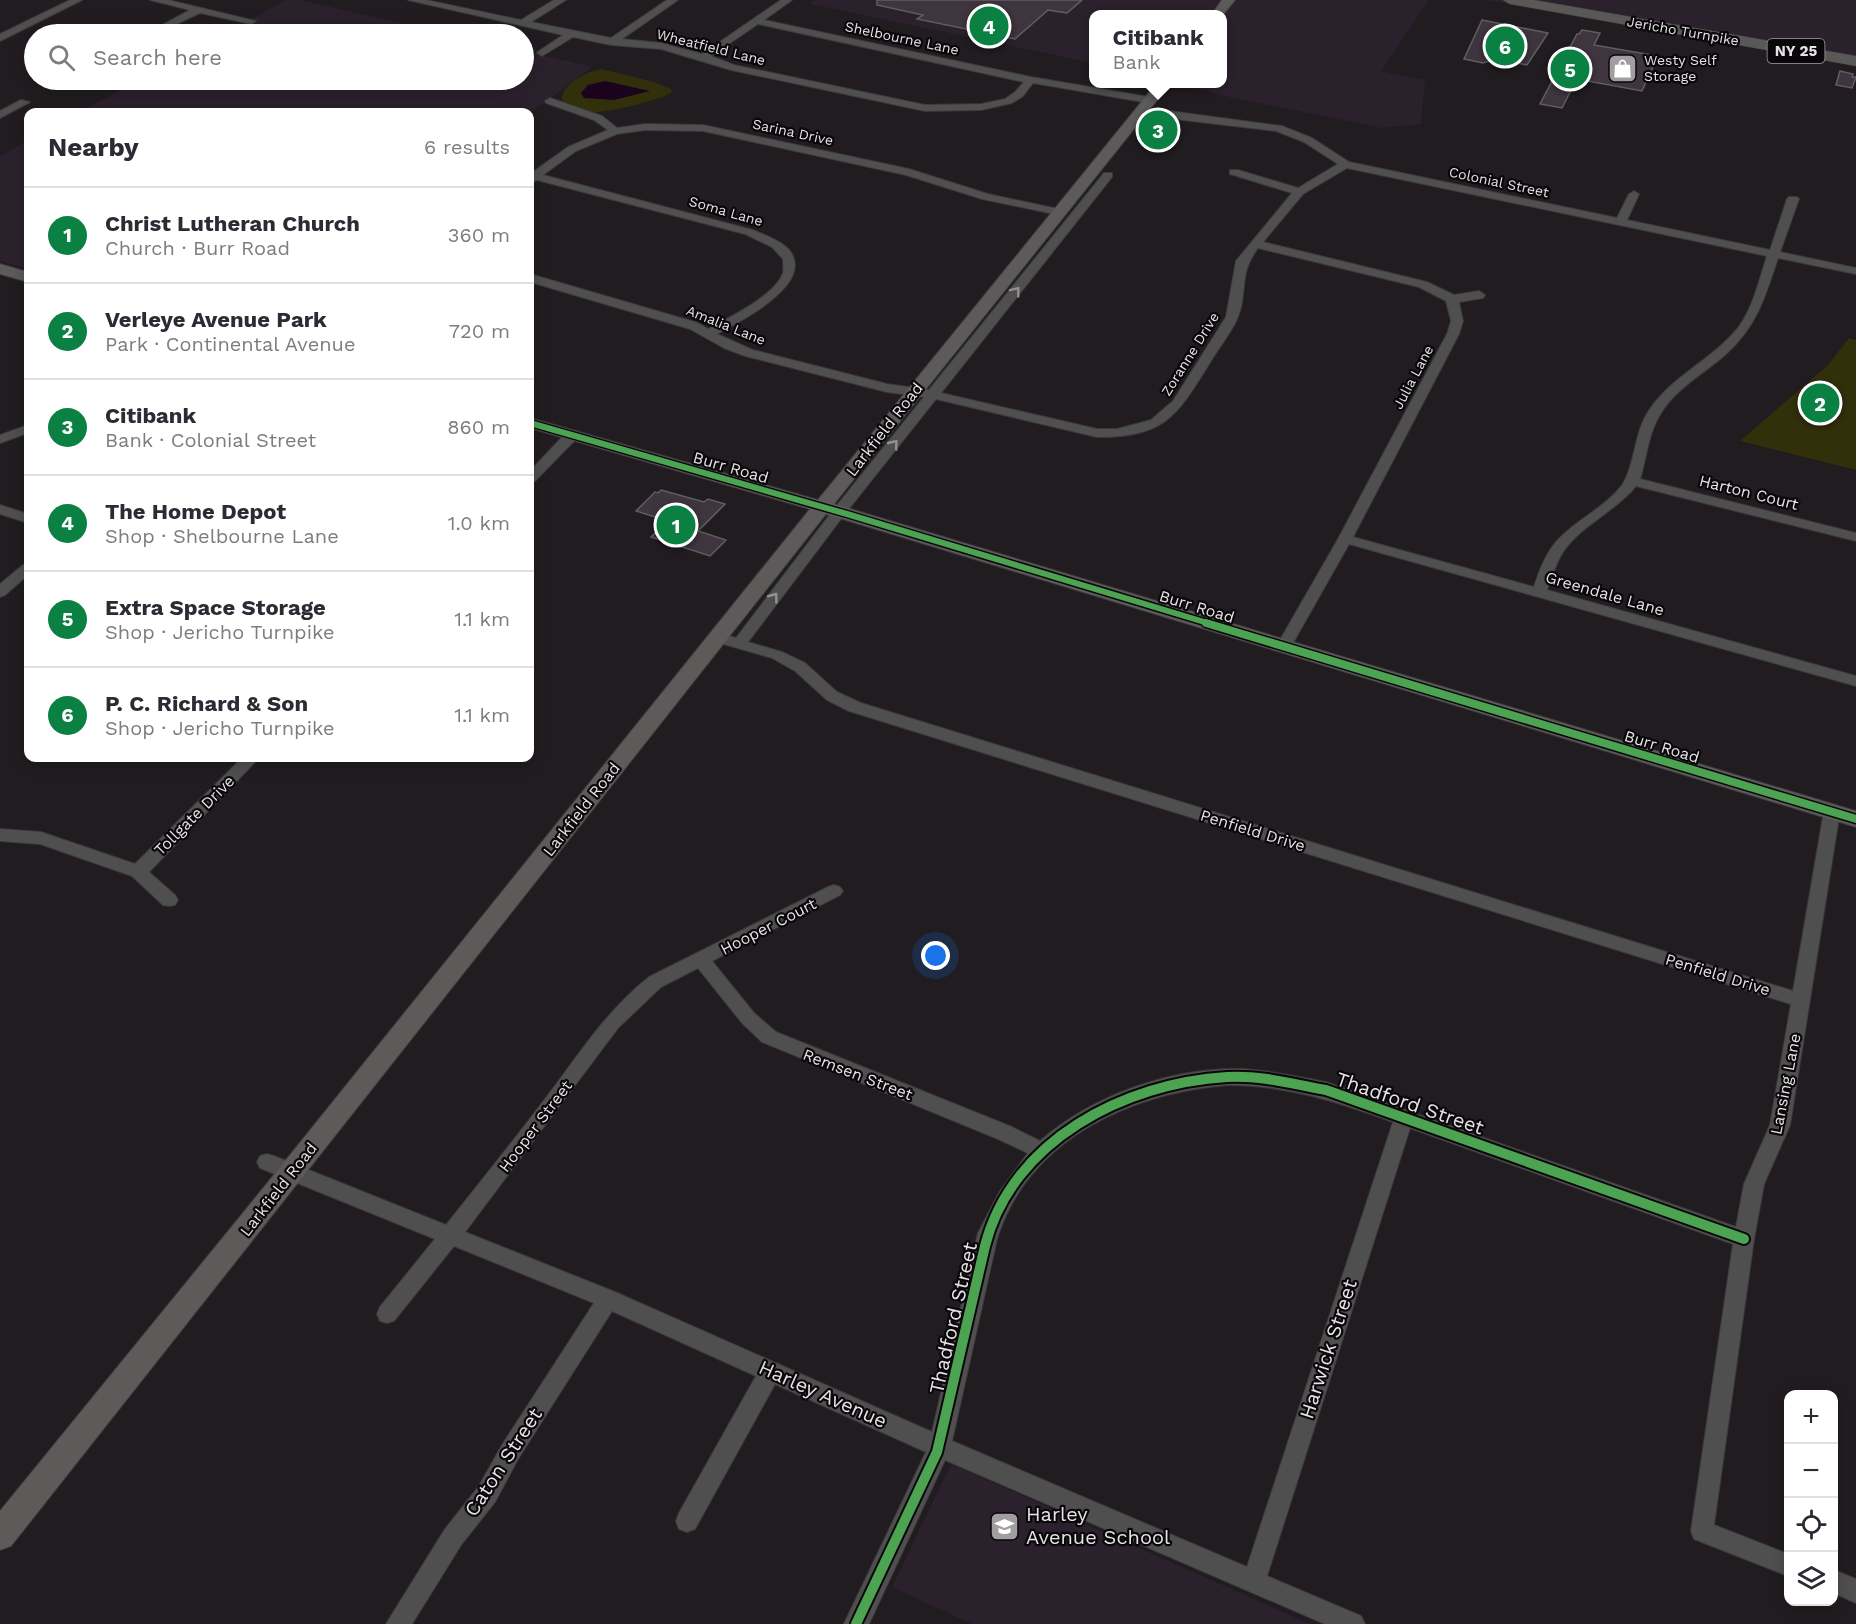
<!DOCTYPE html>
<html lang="en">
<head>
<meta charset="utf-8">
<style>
	:root { --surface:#fff; --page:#f2f2f3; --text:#2b2b33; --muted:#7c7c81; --line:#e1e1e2; --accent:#0b8043 }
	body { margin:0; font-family:"Work Sans",sans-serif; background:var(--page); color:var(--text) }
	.controls { position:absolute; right:18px; bottom:18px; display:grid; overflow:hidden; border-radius:12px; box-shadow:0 3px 15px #0003 }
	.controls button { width:54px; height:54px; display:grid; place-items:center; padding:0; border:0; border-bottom:2px solid var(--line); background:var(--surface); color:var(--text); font:30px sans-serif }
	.you { position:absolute; left:936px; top:956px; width:21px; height:21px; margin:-15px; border:4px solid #fff; border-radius:50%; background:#1a73e8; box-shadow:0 0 0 9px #1a73e833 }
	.badge { display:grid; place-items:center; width:39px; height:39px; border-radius:50%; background:var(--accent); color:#fff; font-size:20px; font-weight:700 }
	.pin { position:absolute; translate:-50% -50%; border:3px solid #fff; box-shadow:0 2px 6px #0006 }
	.popup { position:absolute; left:1089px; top:10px; width:138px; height:78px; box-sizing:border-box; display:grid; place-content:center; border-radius:12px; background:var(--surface); filter:drop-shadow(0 2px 4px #0005); font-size:20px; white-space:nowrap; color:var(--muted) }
	.popup b { font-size:22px; color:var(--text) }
	.popup::after { content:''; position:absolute; left:50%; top:100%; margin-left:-12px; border:12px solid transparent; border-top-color:var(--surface) }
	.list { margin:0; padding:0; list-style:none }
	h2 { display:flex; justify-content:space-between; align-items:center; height:78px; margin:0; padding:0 24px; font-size:26px }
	h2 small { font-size:20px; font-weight:400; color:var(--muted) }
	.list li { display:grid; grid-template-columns:39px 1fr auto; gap:18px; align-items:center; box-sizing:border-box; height:96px; padding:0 24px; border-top:2px solid var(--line) }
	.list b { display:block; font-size:22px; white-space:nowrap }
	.list p { margin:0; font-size:20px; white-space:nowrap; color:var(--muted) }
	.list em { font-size:20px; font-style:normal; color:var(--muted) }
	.icon { flex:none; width:33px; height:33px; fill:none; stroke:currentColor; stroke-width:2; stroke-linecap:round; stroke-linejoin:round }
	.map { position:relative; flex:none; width:1856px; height:1624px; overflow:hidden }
	.search { position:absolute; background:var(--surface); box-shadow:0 3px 15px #0003; left:24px; top:24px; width:510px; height:66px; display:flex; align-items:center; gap:15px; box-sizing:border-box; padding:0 21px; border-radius:33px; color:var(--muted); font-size:22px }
	.panel { position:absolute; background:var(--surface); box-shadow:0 3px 15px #0003; left:24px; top:108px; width:510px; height:654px; border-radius:12px }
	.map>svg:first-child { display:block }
	.built { fill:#2b212c }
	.green { fill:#322f0b }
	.water { fill:#1b031e }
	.building { fill:#3e353f; stroke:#615e61; stroke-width:1.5 }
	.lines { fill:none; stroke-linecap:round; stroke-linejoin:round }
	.street-casing { stroke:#3b393b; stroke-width:2 }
	.secondary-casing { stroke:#3b393b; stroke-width:2 }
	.primary-casing { stroke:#3b393b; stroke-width:1 }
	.street { fill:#504f4f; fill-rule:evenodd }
	.secondary { fill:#5c5b5a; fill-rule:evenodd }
	.primary { fill:#5a5857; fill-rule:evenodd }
	.cycleway-far2-casing { stroke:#090709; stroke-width:9 }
	.cycleway-far1-casing { stroke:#090709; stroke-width:11 }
	.cycleway-casing { stroke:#090709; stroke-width:14 }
	.cycleway-far2 { stroke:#4ca352; stroke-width:6 }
	.cycleway-far1 { stroke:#4ca352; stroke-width:8 }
	.cycleway { stroke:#4ca352; stroke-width:10 }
	.oneway { stroke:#949193 }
	.labels { text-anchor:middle; stroke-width:4.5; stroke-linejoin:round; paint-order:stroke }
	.far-street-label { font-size:14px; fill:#e6e2e7; stroke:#090709 }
	.far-poi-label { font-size:14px; fill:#e6e2e7; stroke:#090709; text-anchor:start }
	.shield { fill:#090709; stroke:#a4a0a4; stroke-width:1.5 }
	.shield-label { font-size:15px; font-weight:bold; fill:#e6e2e7 }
	.street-label { font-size:16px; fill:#e6e2e7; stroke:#090709 }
	.near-street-label { font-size:20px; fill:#e6e2e7; stroke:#090709 }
	.near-poi-label { font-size:20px; fill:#e6e2e7; stroke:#090709; text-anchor:start }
</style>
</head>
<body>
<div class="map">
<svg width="1856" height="1624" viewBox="0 0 1856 1624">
	<rect width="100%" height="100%" fill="#201c20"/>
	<path class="built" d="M286,0h14l150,34h-227z
		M815,0h614l-48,71 44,9 -4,44 -40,4 -161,-33 -38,-11h40v-69h-128l-1,48 -283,-59z
		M1485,0h371v66l-282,-51z
		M524,51l68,16 -62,46 -451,-1 61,-32h384z
		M28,140v129l-28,-8v-105z
		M951,1464l359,160h-338l-80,-37z"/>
	<path class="green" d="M602,69l52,13 17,7 1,3c-10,8 -66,21 -79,20 -11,-1 -22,-6 -31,-12 -1,-16 26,-29 40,-31z
		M1849,338l7,2v130l-116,-29 88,-76z"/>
	<path class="water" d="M605,81l45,10 -36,9 -30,-2 -3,-5 7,-8z"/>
	<path class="building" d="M877,0h205l-15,13 -19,-3 -33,29 -98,-20 6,-4 -46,-10z
		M1482,20l66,13 -21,32 -31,-6 -13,4 -19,-4z
		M1582,30l18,3 -6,12 64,11 -16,35 -65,-12 -15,29 -22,-4 37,-70h2z
		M1840,71l13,3 -1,3h4l-4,11 -16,-3z
		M1157,121l14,3 -9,12 -14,-3z
		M661,490l43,12 4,-3 17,5 -27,27 28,9 -16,16 -59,-19 17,-16 -32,-10 19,-19 3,1z"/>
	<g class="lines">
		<defs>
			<path id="street" d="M70,0h12l-82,41v-7z
				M150,0h18l88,21 -5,3 -51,-11 -44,21h-10l44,-24z
				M408,0h18l95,20 33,-20h12l-35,22 80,16 56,-38h11l-56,39 39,4 41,11 79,-54h11l-28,20 267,57 118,20 5,3 -5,3 -116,-20 -10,13 -11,7 -31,7 -56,1 -194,-41 -70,-21 -50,-4 -38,-8 -31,19 -5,-3 2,-2 24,-16zM758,24l266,58 -9,10 -10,7 -24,5 -56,1 -191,-40 -23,-9z
				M550,98l52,18 15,12 28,-4 58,1 206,44 79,25 75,16 2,2 -6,3 -77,-16 -76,-24 -203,-44 -58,-1 -28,4 -41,17 -33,24 210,55c13,6 37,13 41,29 9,31 -55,63 -77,75l36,16 134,34 42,6 175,-217h8v4l-171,216 156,36h20l34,-9 22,-19 53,-84 10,-56 56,-68 -62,-19v-4h8l60,18 40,-24 -34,-22 -28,-11 -93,-11 -44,-9v-4l143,19 30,12 37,24 268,56 12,-24 5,-3 5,3 -12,26 143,30 17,-51 2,-2h8l2,2 -19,53 76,16v6l-78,-16c-13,39 -21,68 -52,96 -21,19 -50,34 -65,59 -13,20 -14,44 -21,66l216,54v8l-220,-55c-21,26 -55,39 -73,66 -7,11 -11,25 -16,38l309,86v10l-507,-142 -60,106h-10l-3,-3 62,-108 109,-205 4,-13 -5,-20 -27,-14 -161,-39c-20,26 -10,44 -20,69 -6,15 -19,30 -27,44 -34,54 -44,76 -114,76l-161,-38 -92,116 -96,127 34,10 23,11 32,29 24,11 932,288 31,-180 2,-4h12l2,4 -50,314 -26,59 -10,55 -40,286 74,29v22l-94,-37 -3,-8 42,-287 -323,-116 -143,448 94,40 4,8h-40l-380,-164 -76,164h-25l82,-172 -151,-68 -80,145 -8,3 -8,-3 -3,-8 3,-8 77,-137 -144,-65 -94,148 -23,43 -34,43 -49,79h-26l59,-95 34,-43 23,-41 92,-142 -140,-57 -60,75 -7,2 -7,-2 -3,-7 3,-7 55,-68 -175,-71 -3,-6 3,-6 7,-2 7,2 172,69c34,-43 69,-86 102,-130 32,-42 59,-85 101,-118l179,-90 6,-2 6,2 3,4 -3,4 -128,66 42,52 22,19 236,95 28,14c53,-46 130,-73 200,-72 29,1 57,8 86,13l410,145 8,-43 26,-59 21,-121 -942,-293 -22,-11 -32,-29 -23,-13 -59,-17 -2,-3 2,-3 5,-2 18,5 98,-129 90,-112 -37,-5 -142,-36 -21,-8 -34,-19 -160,-47v-8l168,49 10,6c20,-11 67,-33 75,-56 1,-4 0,-10 0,-14l-11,-12 -27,-13 -208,-54 -7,3v-9l38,-27 40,-17 -14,-10 -48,-17 -1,-2zM1347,168l420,88c-8,24 -14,52 -29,72 -26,32 -68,49 -90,84 -15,23 -13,59 -29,77 -18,21 -45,32 -63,53 -11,13 -17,29 -22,45l-181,-50 106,-203 4,-13 -4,-19 24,-4 2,-3 -6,-4 -25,4 -27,-13 -164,-40 40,-48zM698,968l44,55 20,19 236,97 30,14 -28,38 -22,42 -46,199 -317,-140 -150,-60 153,-204 43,-41zM1228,1085c59,0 110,17 165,37l-146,445 -295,-126 45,-202c31,-100 134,-146 231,-154z
				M21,100l9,2 -30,16v-7z
				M28,425v8l-28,10v-8z
				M572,431l5,1 2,3 -2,3 -42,43 -5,1v-11l37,-39z
				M0,505l28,9v9l-28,-9z
				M28,564v11l-23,20 -5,2v-13l23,-19z
				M242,758h17l-110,114 26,23 3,5 -3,5 -6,1 -6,-1 -31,-29 -92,-32 -40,-3v-12l41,3 94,32z
				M1834,1570l22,9v24l-22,-10z"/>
			<path id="secondary" d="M1222,0h13l-13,16v-1h-11z
				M1156,84h14l-336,420 1022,307v16l-1030,-313 -815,1032 -11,4v-39l282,-346 528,-656 -280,-81v-10l288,82z
				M0,264l28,8v10l-28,-8z"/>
			<path id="primary" d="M1503,0h31l322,56v10l-346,-62z"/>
		</defs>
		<use href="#street" class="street-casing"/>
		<use href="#secondary" class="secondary-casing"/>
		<use href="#primary" class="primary-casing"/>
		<use href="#street" class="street"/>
		<use href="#secondary" class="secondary"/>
		<use href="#primary" class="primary"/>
		<defs>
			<path id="cycleway-far2" d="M530,423l317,91 364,110"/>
			<path id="cycleway-far1" d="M1206,623l650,196"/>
			<path id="cycleway" d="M856,1624l81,-172 48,-206c27,-106 140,-163 242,-169 33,-2 67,7 99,13l418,149"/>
		</defs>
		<use href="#cycleway-far2" class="cycleway-far2-casing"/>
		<use href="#cycleway-far1" class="cycleway-far1-casing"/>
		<use href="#cycleway" class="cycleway-casing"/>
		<use href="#cycleway-far2" class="cycleway-far2"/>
		<use href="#cycleway-far1" class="cycleway-far1"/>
		<use href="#cycleway" class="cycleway"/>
	</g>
	<defs><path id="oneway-chevron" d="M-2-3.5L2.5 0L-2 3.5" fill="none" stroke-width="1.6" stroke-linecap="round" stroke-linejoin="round" transform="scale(1.5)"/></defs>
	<g class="oneway">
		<use href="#oneway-chevron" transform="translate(1016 291) rotate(-52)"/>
		<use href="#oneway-chevron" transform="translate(894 444) rotate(-51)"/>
		<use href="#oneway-chevron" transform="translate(774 597) rotate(-53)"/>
	</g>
	<defs>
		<symbol id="shop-square" viewBox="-11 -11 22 22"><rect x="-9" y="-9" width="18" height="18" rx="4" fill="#a19da1" stroke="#090709"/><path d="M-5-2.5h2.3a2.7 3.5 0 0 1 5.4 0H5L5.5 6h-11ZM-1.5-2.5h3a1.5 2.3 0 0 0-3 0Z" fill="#fff"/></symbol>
		<symbol id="school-square" viewBox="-11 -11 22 22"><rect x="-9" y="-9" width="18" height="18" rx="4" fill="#a19da1" stroke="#090709"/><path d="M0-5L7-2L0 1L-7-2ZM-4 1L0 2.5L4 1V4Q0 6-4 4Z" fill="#fff"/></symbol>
	</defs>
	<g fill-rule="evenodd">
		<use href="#shop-square" x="1606" y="52" width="33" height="33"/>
		<use href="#school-square" x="988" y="1510" width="33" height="33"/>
	</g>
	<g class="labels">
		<g class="far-street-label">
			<text transform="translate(1683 31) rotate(10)" y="5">Jericho Turnpike</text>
			<text transform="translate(902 38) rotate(12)" y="5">Shelbourne Lane</text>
			<text transform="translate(711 47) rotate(14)" y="5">Wheatfield Lane</text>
			<text transform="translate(793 132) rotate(12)" y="5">Sarina Drive</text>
			<text transform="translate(1499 182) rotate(12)" y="5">Colonial Street</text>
			<text transform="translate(726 211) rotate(16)" y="5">Soma Lane</text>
			<text transform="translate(726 325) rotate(22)" y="5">Amalia Lane</text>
			<text transform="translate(1190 354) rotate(-58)" y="5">Zoranne Drive</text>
			<text transform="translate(1413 377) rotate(-62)" y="5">Julia Lane</text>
		</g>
		<g class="far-poi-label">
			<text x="1644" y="65">Westy Self<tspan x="1644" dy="16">Storage</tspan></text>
		</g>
		<rect class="shield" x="1767.5" y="39" width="57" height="24" rx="4.5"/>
		<g class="shield-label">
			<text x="1796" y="56">NY 25</text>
		</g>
		<g class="street-label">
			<text transform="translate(884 429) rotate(-52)" y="6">Larkfield Road</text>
			<text transform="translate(731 467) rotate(16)" y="6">Burr Road</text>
			<text transform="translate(1749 492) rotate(14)" y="6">Harton Court</text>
			<text transform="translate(1605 593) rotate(16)" y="6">Greendale Lane</text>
			<text transform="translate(1197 606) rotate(17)" y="6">Burr Road</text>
			<text transform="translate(1662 746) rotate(17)" y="6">Burr Road</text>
			<text transform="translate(581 809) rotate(-52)" y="6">Larkfield Road</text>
			<text transform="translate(194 815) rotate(-45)" y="6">Tollgate Drive</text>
			<text transform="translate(1253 830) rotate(17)" y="6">Penfield Drive</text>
			<text transform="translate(768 926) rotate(-27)" y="6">Hooper Court</text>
			<text transform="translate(1718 974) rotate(17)" y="6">Penfield Drive</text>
			<text transform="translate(858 1074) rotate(21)" y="6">Remsen Street</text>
			<text transform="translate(1785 1084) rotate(-79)" y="6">Lansing Lane</text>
			<text transform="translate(535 1126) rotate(-53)" y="6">Hooper Street</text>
			<text transform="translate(278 1189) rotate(-52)" y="6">Larkfield Road</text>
		</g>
		<g class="near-street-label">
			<text transform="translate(1410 1103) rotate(19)" y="7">Thadford Street</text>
			<text transform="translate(953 1318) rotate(-77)" y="7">Thadford Street</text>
			<text transform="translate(1328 1349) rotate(-72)" y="7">Harwick Street</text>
			<text transform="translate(823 1394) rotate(24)" y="7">Harley Avenue</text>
			<text transform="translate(503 1462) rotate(-57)" y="7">Caton Street</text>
		</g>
		<g class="near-poi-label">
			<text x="1026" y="1521">Harley<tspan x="1026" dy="23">Avenue School</tspan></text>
		</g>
	</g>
</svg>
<div class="controls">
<button>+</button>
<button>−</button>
<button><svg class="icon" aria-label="locate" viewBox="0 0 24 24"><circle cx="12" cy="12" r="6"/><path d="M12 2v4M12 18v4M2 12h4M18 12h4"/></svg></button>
<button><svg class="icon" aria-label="layers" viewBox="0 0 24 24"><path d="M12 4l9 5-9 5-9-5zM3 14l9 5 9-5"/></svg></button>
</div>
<div class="you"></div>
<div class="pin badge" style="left:676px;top:525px">1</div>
<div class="pin badge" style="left:1820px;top:403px">2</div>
<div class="pin badge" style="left:1158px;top:130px">3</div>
<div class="popup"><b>Citibank</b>Bank</div>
<div class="pin badge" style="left:989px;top:26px">4</div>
<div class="pin badge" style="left:1570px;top:69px">5</div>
<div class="pin badge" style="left:1505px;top:46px">6</div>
<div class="search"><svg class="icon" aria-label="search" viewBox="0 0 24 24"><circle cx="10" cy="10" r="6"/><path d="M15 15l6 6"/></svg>Search here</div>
<section class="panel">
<h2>Nearby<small>6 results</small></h2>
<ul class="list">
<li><span class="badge">1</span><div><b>Christ Lutheran Church</b><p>Church · Burr Road</p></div><em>360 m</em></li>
<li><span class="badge">2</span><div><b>Verleye Avenue Park</b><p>Park · Continental Avenue</p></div><em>720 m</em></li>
<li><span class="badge">3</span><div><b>Citibank</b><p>Bank · Colonial Street</p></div><em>860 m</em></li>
<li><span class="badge">4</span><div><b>The Home Depot</b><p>Shop · Shelbourne Lane</p></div><em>1.0 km</em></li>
<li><span class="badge">5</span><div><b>Extra Space Storage</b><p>Shop · Jericho Turnpike</p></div><em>1.1 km</em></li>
<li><span class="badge">6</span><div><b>P. C. Richard &amp; Son</b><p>Shop · Jericho Turnpike</p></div><em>1.1 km</em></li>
</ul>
</section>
</div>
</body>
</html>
